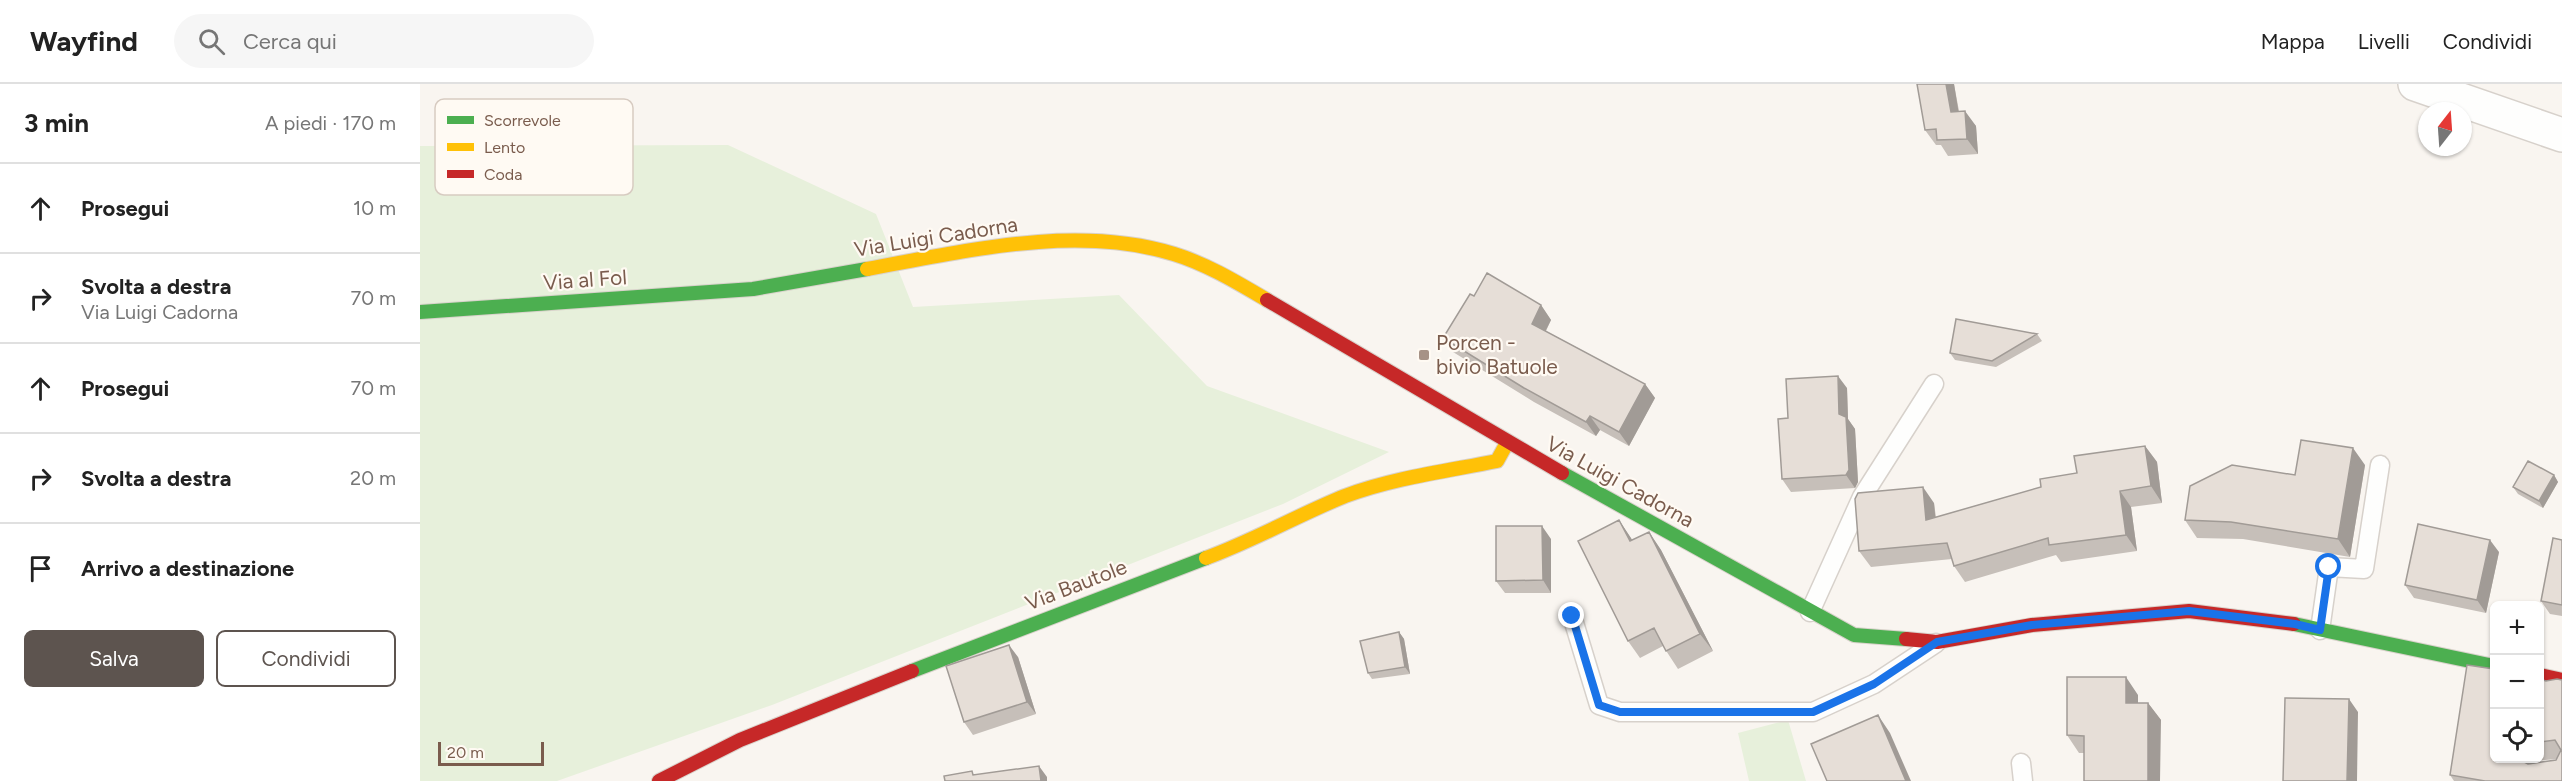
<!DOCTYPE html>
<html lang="it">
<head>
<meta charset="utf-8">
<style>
	:root { --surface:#fff; --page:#f6f6f6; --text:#222; --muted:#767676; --line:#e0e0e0; --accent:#5d544f }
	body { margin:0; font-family:Figtree,sans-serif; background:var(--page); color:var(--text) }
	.controls { position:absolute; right:18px; bottom:18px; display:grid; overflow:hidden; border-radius:9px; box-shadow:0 2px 4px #0004 }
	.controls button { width:54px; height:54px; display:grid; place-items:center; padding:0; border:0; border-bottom:2px solid var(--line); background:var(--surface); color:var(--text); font:30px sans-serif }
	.compass { position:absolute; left:1998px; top:18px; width:54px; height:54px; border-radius:50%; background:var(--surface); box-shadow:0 2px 4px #0004; rotate:17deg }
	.scale { position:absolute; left:18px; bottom:15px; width:106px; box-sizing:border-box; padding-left:6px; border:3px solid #7a5c4d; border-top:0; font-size:16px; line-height:21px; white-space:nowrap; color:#7a5c4d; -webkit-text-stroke:4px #fffaf3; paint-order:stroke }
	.stop { position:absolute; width:18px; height:18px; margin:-14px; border:4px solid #1a73e8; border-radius:50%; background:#fff }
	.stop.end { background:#1a73e8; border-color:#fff; box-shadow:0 2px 6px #0008 }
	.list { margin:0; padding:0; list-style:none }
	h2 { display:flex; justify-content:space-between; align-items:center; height:78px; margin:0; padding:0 24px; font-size:26px }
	h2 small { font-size:20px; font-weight:400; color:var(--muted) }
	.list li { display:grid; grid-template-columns:39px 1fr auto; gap:18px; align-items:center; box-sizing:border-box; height:90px; padding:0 24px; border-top:2px solid var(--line) }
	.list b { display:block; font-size:22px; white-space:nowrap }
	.list p { margin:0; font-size:20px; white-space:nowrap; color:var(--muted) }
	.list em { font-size:20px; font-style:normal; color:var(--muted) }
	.actions { display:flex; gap:12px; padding:18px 24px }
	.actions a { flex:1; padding:14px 0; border:2px solid var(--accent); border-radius:9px; text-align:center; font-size:21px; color:var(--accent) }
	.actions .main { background:var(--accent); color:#fff }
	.icon { flex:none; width:33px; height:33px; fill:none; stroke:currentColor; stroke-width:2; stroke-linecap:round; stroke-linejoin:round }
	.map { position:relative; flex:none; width:2142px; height:697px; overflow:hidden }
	header { display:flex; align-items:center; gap:36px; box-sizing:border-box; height:84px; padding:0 30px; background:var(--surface); border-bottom:2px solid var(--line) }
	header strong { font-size:28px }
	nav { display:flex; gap:33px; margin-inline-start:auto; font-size:21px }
	.search { width:420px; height:54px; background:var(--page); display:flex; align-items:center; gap:15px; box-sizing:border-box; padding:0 21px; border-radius:33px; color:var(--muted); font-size:22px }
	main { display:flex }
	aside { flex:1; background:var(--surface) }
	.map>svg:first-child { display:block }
	.green { fill:#e7f0db }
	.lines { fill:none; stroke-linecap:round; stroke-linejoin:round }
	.lane-casing { stroke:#d7d1cb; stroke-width:21 }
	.street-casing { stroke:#d7d1cb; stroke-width:36 }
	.fast-casing { stroke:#d9d2cb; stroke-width:16 }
	.slow-casing { stroke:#d9d2cb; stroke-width:16 }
	.jam-casing { stroke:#d9d2cb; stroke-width:16 }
	.lane { stroke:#fefefd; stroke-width:18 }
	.street { stroke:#fefefd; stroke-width:33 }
	.fast { stroke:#4caf50; stroke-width:14 }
	.slow { stroke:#ffc107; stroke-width:14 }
	.jam { stroke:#c62828; stroke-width:14 }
	.wall { fill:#c6bfb9; fill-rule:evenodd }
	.shaded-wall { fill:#a19b96 }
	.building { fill:#e6ded7; stroke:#a19b96; stroke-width:1.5 }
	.route { stroke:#1a73e8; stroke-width:8 }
	.poi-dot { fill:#a69286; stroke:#fffaf3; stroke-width:2 }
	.labels { text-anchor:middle; stroke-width:4.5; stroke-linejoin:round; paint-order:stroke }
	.street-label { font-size:21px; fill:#7a5c4d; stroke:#fffaf3 }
	.poi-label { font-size:21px; fill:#7a5c4d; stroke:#fffaf3; text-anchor:start }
	.key { fill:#fffaf3; stroke:#d7cbc1; stroke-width:1.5 }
	.key-label { font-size:16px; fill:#7a5c4d }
</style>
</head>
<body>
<header>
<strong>Wayfind</strong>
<div class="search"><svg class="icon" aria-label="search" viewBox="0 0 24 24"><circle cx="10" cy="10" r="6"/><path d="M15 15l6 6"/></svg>Cerca qui</div>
<nav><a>Mappa</a><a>Livelli</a><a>Condividi</a></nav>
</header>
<main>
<aside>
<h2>3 min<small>A piedi · 170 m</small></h2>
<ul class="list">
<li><svg class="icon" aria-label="ahead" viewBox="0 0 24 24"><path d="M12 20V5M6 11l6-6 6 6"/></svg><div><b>Prosegui</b></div><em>10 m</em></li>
<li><svg class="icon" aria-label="right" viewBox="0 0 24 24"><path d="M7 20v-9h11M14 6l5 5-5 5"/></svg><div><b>Svolta a destra</b><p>Via Luigi Cadorna</p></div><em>70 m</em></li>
<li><svg class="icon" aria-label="ahead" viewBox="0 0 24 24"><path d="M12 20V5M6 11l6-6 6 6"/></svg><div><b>Prosegui</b></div><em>70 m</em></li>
<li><svg class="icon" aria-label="right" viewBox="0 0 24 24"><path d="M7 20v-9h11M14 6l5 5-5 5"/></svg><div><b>Svolta a destra</b></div><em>20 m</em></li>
<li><svg class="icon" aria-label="arrive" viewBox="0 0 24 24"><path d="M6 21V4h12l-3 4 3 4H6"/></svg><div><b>Arrivo a destinazione</b></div></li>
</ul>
<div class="actions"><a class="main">Salva</a><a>Condividi</a></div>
</aside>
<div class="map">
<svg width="2142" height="697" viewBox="0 0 2142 697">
	<rect width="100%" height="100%" fill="#f9f5f0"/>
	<path class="green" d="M308,61l148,69 37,93 206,-12 88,91 182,66 -106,52 -511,201 -215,76h-137v-635z
		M1368,636l18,61h-57l-11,-48z"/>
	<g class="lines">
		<defs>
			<path id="lane" d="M1390,528l52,-115 72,-113
				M1152,532l27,89 21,7h193l61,-28 62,-41
				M1900,546l9,-63 35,2 16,-104
				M1601,679l2,18"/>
			<path id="street" d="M1995,0l147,51"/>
			<path id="fast" d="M0,228l333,-23 114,-20
				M1142,389l292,162 52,4
				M1874,540l200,42
				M492,587l294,-113"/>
			<path id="slow" d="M447,185c99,-18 209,-45 307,-15 33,10 64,29 93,46
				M786,474c49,-18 92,-43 139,-62 48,-18 102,-25 152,-35l10,-18"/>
			<path id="jam" d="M847,216l295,173
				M1486,555l31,3 95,-17 157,-14 105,13
				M2120,591l22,5
				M239,697l81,-41 172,-69"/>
		</defs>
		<use href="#lane" class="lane-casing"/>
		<use href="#street" class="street-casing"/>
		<use href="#fast" class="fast-casing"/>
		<use href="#slow" class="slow-casing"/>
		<use href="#jam" class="jam-casing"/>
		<use href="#lane" class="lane"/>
		<use href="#street" class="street"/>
		<use href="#fast" class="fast"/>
		<use href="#slow" class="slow"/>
		<use href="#jam" class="jam"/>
	</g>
	<path class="wall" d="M1497,0h37l5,27 17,15 2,28 -30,2 -7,-11h-5l-11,-15z
		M1054,212l67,9 10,15 -5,11 99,53 10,14 -26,48 -29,-16 -4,6 -62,-34 -81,-50 -10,-14z
		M1617,250l5,7 -46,26 -41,-7 -5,-7z
		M1427,304l1,31 7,10 3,53 -3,6 -64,4 -9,-13z
		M1725,362l12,16 5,41 -31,4 6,44 -76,11 -5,-7 -91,27 -11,-16 -2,-7 -81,8 -12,-16 75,-48 2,14 105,-30z
		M1945,381l-15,92 -107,-18 -46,-1 -12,-18 110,-45z
		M2134,391l4,7 -15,26 -25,-14 -5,-7z
		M1199,436l13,20 17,-8 12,18 52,101 -35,18 -15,-23 -23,12 -12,-17z
		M1131,455v54h-46l-9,-12z
		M2142,456v76l-12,-2 -9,-13z
		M2079,468l-13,61 -72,-15 -9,-13z
		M979,548l5,7 6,35 -38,5 -4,-6z
		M598,573l18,57 -63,21 -9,-13z
		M2120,595l6,2 16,-1v101h-108l-4,-6 44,-16h46zM2136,675v1l-25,3 2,-2z
		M1718,611v8h10l13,17 -77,33h-5l-12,-18z"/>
	<path class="shaded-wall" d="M1526,0h8l7,43 -10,-15z
		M1545,27l11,15 2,28 -11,-15z
		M1121,221l10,15 -9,18 -10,-14z
		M1418,292l9,12 1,31 7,10 3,53 -3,6 -9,-13 -7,-61z
		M1225,300l10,14 -26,48 -10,-14z
		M1170,332l10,14 -4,6 -10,-14z
		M1725,362l12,16 5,41 -11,-17z
		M1933,364l12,17 -15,92 -12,-18z
		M2134,391l4,7 -15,26 -4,-7z
		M1503,403l11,16 3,33 -11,-16z
		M1700,407l11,16 6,44 -11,-16z
		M1199,436l12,18 11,21 -12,-18z
		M1122,442l9,13v54l-8,-13z
		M1229,448l12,18 52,101 -13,-17z
		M2070,456l9,12 -13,61 -9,-13z
		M979,548l5,7 6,35 -5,-7z
		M589,561l9,12 18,57 -9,-12z
		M1706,593l12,18v25l-12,-17z
		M1929,615l9,13 -1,69h-10z
		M1728,619l13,17 -1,61h-12z
		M1458,631l12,18 21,48h-5z
		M2097,675h15l1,2 -4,5z
		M619,682l8,11v4h-6z"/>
	<path class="building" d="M1497,0h29l5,28 14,-1 2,28 -30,1 -1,-11 -11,1z
		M1067,189l54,32 -9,19 113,60 -26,48 -29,-16 -4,6 -62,-34 -81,-50 27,-44 4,2z
		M1536,235l81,15 -45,27 -42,-8z
		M1418,292l1,38 7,3 3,53 -3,5 -64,4 -4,-60 10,-1 -2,-39z
		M1881,356l52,8 -15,91 -107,-17 -46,-2 5,-34 42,-21 63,10z
		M1725,362l6,40 -31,5 6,44 -77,10 -1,-7 -94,28 -7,-23 -88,8 -4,-52 3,-6 65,-6 3,33 115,-33 -1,-8 37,-6 -3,-17z
		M2108,377l26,14 -15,26 -26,-14z
		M1199,436l11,21 19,-9 51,102 -34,17 -12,-23 -26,13 -50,-100z
		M1998,440l72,16 -13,60 -72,-15z
		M1076,442h46l1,54 -47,1z
		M2133,454l9,2v65l-21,-4z
		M979,548l6,35 -37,6 -8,-32z
		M589,561l18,57 -63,20 -18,-56z
		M2047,581l27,4v90h24l10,5 28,-4 5,-10 -6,-10 -15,2v-63l6,2 11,-2 5,1v101h-77l-35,-6z
		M1647,593h59v26h22v78h-64v-45l-17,-1z
		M1865,614l64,1 -2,82h-64z
		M1458,631l28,66h-79l-16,-37z
		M619,682l2,15h-96l-1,-5 28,-5 1,4z"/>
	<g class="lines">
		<path class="route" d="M1152,532l27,89 21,7h193l61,-28 63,-42 95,-17 157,-14 106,13 25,6 9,-63"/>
	</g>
	<rect class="poi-dot" x="998" y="265" width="12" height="12" rx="3"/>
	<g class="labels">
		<g class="street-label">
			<text transform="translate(516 153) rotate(-9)" y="7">Via Luigi Cadorna</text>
			<text transform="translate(165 196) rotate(-4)" y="7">Via al Fol</text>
			<text transform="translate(1200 398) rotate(29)" y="7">Via Luigi Cadorna</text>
			<text transform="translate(656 501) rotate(-21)" y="7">Via Bautole</text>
		</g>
		<g class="poi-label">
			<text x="1016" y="266">Porcen -<tspan x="1016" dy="24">bivio Batuole</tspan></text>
		</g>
	</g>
	<rect x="15" y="15" width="198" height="96" rx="9" class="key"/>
	<rect x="27" y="32" width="27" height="8" fill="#4caf50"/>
	<rect x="27" y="59" width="27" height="8" fill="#ffc107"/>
	<rect x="27" y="86" width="27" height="8" fill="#c62828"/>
	<g class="key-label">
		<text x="64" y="42">Scorrevole</text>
		<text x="64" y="69">Lento</text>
		<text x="64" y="96">Coda</text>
	</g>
</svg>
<div class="controls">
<button>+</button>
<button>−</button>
<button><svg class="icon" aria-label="locate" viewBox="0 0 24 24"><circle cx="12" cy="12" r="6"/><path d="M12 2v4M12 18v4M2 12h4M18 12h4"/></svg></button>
</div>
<svg class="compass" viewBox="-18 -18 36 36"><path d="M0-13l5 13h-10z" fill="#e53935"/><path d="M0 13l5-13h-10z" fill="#767676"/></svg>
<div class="scale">20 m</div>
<div class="stop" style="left:1909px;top:483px"></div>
<div class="stop end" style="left:1152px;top:532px"></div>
</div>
</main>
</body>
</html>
